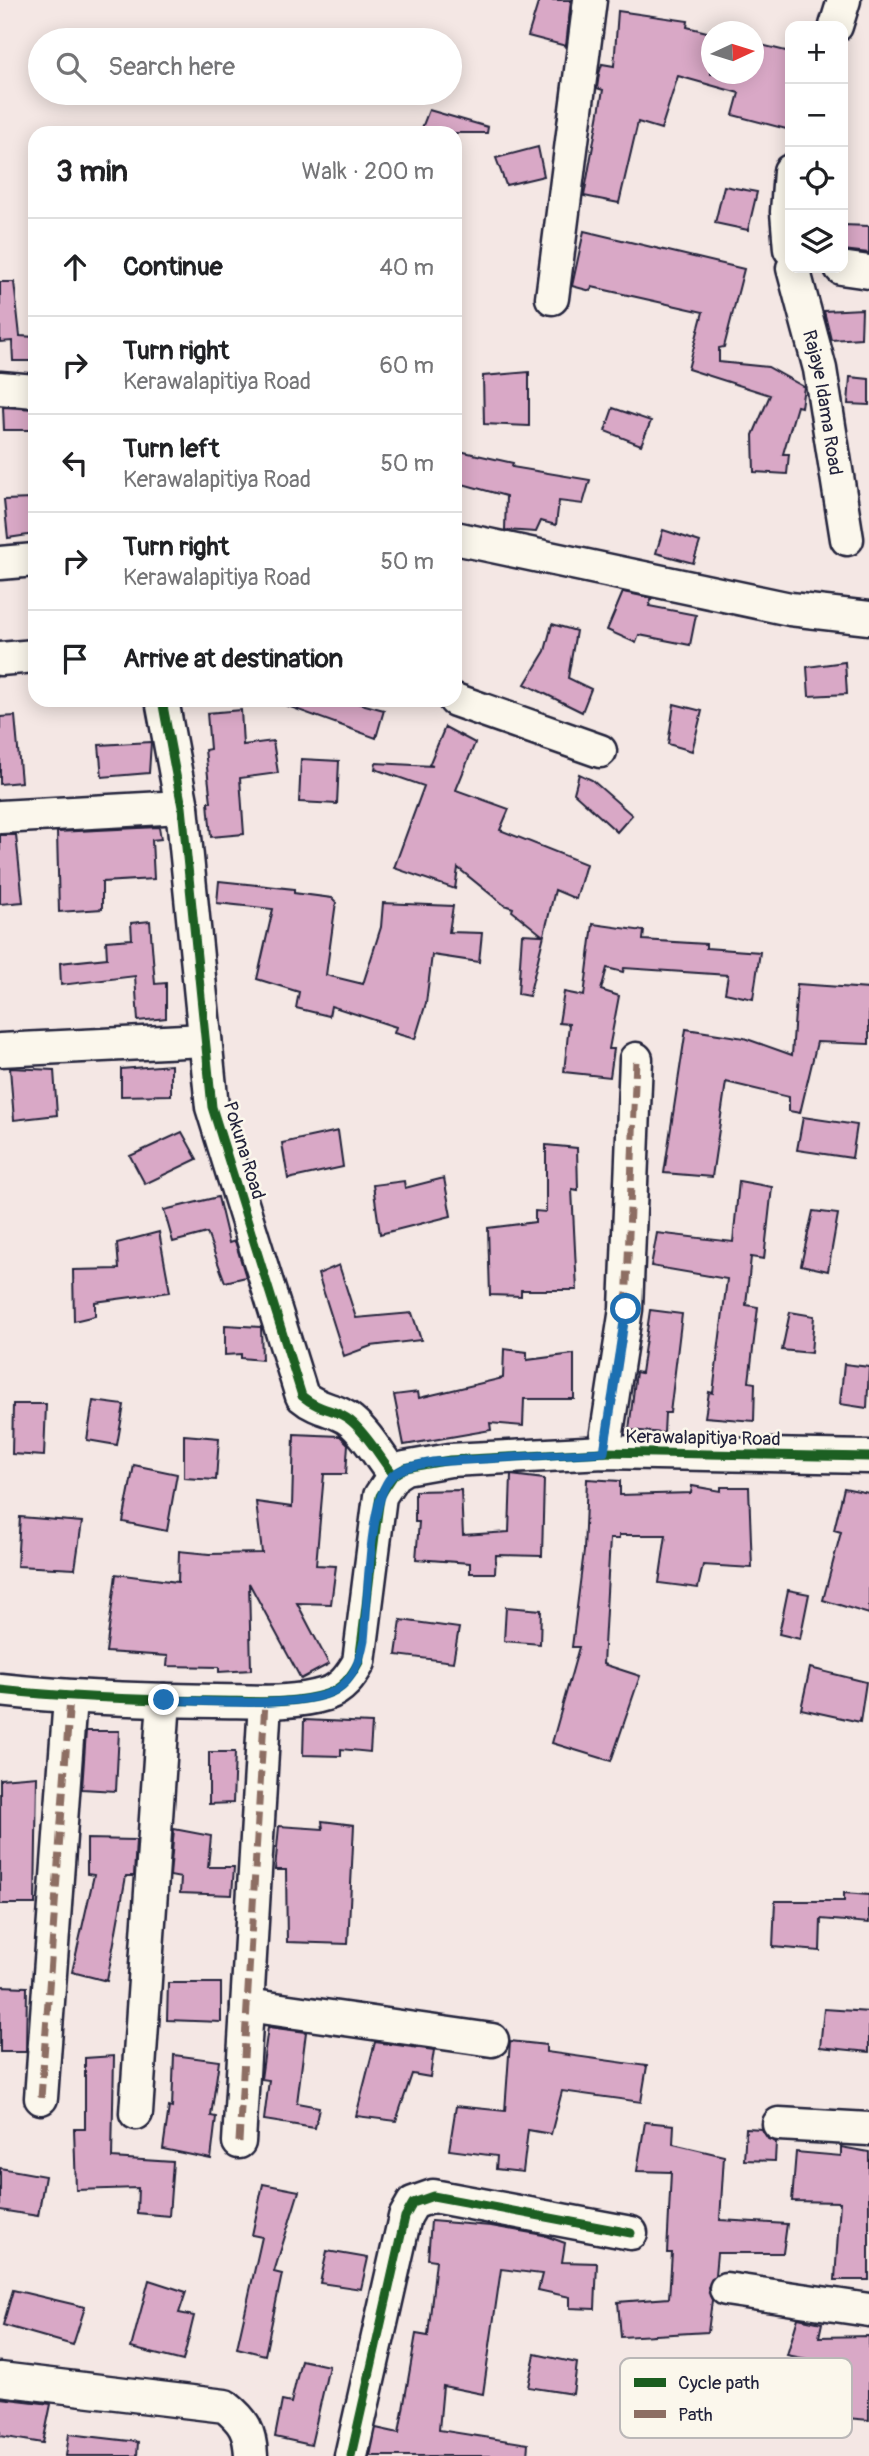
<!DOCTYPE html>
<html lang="en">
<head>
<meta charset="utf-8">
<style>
	:root { --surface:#fff; --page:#f2f2f2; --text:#202124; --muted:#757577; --line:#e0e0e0 }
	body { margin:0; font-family:Pangolin,sans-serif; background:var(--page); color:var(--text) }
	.controls { position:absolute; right:21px; top:21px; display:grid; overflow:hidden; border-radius:14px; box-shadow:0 4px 18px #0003 }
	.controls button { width:63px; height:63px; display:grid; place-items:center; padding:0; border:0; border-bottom:2px solid var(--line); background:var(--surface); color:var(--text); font:35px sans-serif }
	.compass { position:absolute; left:701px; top:21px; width:63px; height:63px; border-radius:50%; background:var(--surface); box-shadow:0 4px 18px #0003; rotate:86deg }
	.stop { position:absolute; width:21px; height:21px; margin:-16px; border:5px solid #1f6fb2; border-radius:50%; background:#fff }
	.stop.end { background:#1f6fb2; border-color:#fff; box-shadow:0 2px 7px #0008 }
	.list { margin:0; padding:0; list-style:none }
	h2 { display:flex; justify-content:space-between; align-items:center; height:91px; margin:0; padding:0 28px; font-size:30px }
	h2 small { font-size:23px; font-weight:400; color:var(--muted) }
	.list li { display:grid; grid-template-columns:46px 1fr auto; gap:21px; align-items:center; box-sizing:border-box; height:98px; padding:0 28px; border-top:2px solid var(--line) }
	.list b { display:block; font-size:26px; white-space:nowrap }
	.list p { margin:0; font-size:23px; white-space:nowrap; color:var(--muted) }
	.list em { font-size:23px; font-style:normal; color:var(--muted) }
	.icon { flex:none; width:38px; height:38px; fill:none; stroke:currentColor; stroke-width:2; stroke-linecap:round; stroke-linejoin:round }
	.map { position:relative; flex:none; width:869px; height:2456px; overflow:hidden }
	.search { position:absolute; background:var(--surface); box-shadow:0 4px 18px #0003; left:28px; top:28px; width:434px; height:77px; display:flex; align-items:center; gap:18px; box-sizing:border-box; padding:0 24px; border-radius:38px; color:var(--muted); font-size:26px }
	.panel { position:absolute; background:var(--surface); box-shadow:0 4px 18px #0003; left:28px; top:126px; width:434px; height:581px; border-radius:21px }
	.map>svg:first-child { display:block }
	.building { fill:#d9a8c6; stroke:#22223b; stroke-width:2 }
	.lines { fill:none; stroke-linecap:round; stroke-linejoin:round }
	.minor-casing { stroke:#22223b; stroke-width:37 }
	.minor { stroke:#fbf7ec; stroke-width:32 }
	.quiet { stroke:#8d6e63; stroke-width:7; stroke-dasharray:14 7; stroke-linecap:butt }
	.cycleway-casing { stroke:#fbf7ec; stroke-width:13 }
	.cycleway { stroke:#1b5e20; stroke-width:9 }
	.route { stroke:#1f6fb2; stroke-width:9 }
	.labels { text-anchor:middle; stroke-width:5; stroke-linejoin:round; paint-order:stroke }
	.street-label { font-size:19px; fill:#22223b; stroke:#fbf7ec }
	.key { fill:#fbf7ec; stroke:#bab7b7; stroke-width:2 }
	.key-label { font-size:19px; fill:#22223b }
</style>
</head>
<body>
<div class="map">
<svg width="869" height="2456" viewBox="0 0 869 2456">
	<rect width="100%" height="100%" fill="#f4e7e4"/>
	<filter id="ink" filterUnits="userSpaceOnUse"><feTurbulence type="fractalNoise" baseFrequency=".0143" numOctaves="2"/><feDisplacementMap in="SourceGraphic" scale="14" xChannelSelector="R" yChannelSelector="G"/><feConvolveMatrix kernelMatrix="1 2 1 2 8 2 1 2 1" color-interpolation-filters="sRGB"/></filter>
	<g filter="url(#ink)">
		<path class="building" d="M539,0h32l-5,46 -38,-10z
			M618,11l70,10 -1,6 24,6v41h42v-31l37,9v78l-57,-15 6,-22 -61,-17 -17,53 -23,-7 -19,81 -35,-7 19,-106 -6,-2 2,-14 3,-10 12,2z
			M429,110l59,17 -1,6h-67z
			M538,147l6,29 -38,9 -10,-27z
			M724,186l33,6 -9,38 -33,-7z
			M843,225l26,1v27l-26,-3z
			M584,231l160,38 -20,78 -5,1v14l49,5 36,20 -3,20 -4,-1 -14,48h6l-2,20 -33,-2 -1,-37 17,-40 -82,-26 15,-57 -111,-25 -1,4 -19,-5z
			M0,282h14l6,54 15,1v24h-22l-1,-20 -12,1z
			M862,309l-1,29 -30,2 -7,-29z
			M529,372v54l-45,-2 -1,-48z
			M850,377l19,2v26l-21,-1z
			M3,407l32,2v21h-31z
			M613,408l38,13 -10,24 -36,-14z
			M455,450l58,13 -1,4 78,13 -7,24 -24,-3 -3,24 -15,-4 -5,11 -31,-2 1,-34 -51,-14z
			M31,499l4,35 -27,4 -4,-38z
			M663,530l37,12 -7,21 -37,-10z
			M623,592l29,6 -3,8 47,9 -6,30 -51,-10 -3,8 -29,-13z
			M552,624l24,7 -8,47 23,11 -9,23 -57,-28 20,-33z
			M845,662l2,32 -38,2 -2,-29z
			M280,700h66l38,10 -8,28 -97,-35z
			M674,704l28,7 -10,40 -24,-7z
			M241,710l2,35 30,-4 5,32 -38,5 4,56 -33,3 -3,-35h3l-6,-52 5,-1 -3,-36z
			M15,716l6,66 -21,2v-67z
			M445,727l30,16 -19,47 53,19 -9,21 86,34 -10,35 -21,-9 -26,106 -11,-2 4,-60 20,1 -30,-24 1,-3 -9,-3 -46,-37 -3,21 -61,-21 30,-82 -49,-17 1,-6 57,3 -4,-1z
			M151,742l-2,31 -47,4 -3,-32z
			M301,759l38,2 -2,43 -38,-2z
			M579,774l13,6 40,35 -15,17 -43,-39z
			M159,827l2,12 -9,1 2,39 -52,3v27l-43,3 -2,-80z
			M0,835h16l7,67 -23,2z
			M219,881l75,8v4l38,5 4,4 -10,73 37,9 18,-57 2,-24 70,3 -4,26 33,1 -3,29 -47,-7 -6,48 -11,36 -21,-6 2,-6 -65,-21 -2,10 -33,-8 3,-16 -42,-13 16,-70 -56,-6z
			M150,921l5,63 11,-1v35l-28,3 -3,-45 -74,9 -1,-22 47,-5 -1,-17 26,-2 -1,-16z
			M593,924l51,7 -1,9 63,4v4l54,4 -7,47 -28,-6 3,-18 -104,-7 -1,4 -16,-4 -6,22 18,6 -10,53h5l-4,28 -46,-5 5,-48 -10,-1 5,-31 20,4z
			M797,984l72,5v55l-52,-2 -17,71 -11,-2v-14l-63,-15 -14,95 -48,-4 22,-144 58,9 48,17z
			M171,1065v30l-50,1v-27z
			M10,1068l44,2 3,45 -43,5z
			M803,1117l54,8 -5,33 -55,-8z
			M338,1131l5,36 -55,12 -6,-36z
			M182,1132l15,27 -52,25 -15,-28z
			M546,1145l31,3 1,42 -6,-1 5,101h-56v6l-31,-1 -2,-67 47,-6v-11l11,1z
			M444,1178l7,38 -71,18 -7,-49 31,-4 1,7z
			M739,1181l33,6 -8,72 -13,-2 -5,48 12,2 -9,75 6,1 -1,38 -49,-4 4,-25 4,1 14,-114 -76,-13 6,-33 76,9z
			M218,1197l11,46 6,-2 11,36 -21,5 -18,-49 -34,9 -9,-32z
			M813,1211l25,3 -10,57 -27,-6z
			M159,1232l11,60 -75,10v14l-21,5 -1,-51 46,-1 -2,-26z
			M339,1265l17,53 56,-5 9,27 -50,6 -27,10 -26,-82z
			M650,1310l32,4 -12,99h-5l-1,20 -35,-3 7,-58 5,1z
			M790,1312l24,4 -3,37 -29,-3z
			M225,1325l36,2 1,33 -21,-2v-4l-16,1z
			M504,1349l23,3v8l47,-6v45h-50l-1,27 -33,-3 1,7 -87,15 -10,-50 24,-3 1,6 84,-20z
			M844,1364l25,3 -2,41 -27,-4z
			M93,1401l31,4 -7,40 -30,-5z
			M13,1404h33l-2,52 -32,-2z
			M294,1434l46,2 8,8 -2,30h-22l-8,91 20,1 -5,38 -34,-1 32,61 -28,15 -52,-96 2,87 -32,2v-5l-52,-1 1,-10 -62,-4 10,-78 62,8 1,-31 30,3 53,-1 -6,-51 36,5z
			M184,1435l35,3 -3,42 -32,-2z
			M134,1465l43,9 -10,57 -44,-9z
			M511,1475l33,4 -2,77 -46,-1 -1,18h-25v-10l-54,-4 3,-37h-4v-31l46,-1 2,45 46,-3z
			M587,1479l33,2v14l71,-2 1,-7 29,5v-4h28l3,81 -49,-3 -5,23 -39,-5 7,-48h-47v4h-9l-7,125 37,12 -29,85 -59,-18 27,-96h-7l12,-96z
			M844,1488l25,5v121l-46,-14 18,-68 -7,-2z
			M20,1517l62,5 -7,47 -58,-3z
			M788,1590l21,4 -9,45 -21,-5z
			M506,1607l35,3 -1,34 -36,-3z
			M401,1620l58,8 -6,34 -57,-7z
			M810,1668l56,14 -6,40 -59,-13z
			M304,1720l68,3 -2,29 -29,-3v7l-38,-1z
			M86,1731h33l-3,60 -34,-2z
			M209,1752h26l-2,51 -24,1z
			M37,1776l-2,128h-35v-125z
			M322,1821l32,4 -6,119 -61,-2 -1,-72h-11l4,-44 44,3z
			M174,1829l37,7 -3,31h26l-2,28 -52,-2 1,-15 -11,-2z
			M87,1839l49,1 -2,36h-8l-19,105 -35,-9 22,-97 -7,-1z
			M844,1893l25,2v28l-48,-4 -1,32 -47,-4 2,-46h69z
			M168,1983h53v39l-54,-2z
			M0,1986l27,1 -1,65h-26z
			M824,2009l45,3v40l-49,-5z
			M268,2027l38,5 -9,71 22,4 -4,21 -51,-8 5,-40 -8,-1z
			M510,2041l36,4v7l101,14 -6,36 -79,-11 -11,43 -23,-4 -5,42 -27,-3 1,-13 -48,-6 7,-44 49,5z
			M375,2042l59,8 -4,27 -18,-3 -16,47 -40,-5z
			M174,2055l45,6 -8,55 5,1 -5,42 -48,-10 6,-42 3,1z
			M114,2056l-2,102 61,4 -4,54 -32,-3 1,-25 -62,2 -2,-61h11v-71z
			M645,2122l29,3 -1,19 51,12 -4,64 67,4 -4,29h-66l-2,22 -7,12 4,13 -4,32 -87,5 -3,-35 51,-4 3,-45h-5l4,-81 -34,-1z
			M746,2128l16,1 6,10 8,3 -1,19 -31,-1z
			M841,2147l28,5v128h-34l5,-78 -48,-1 4,-49 45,4z
			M0,2168l45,8 -7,40 -38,-6z
			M263,2184l36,7 -25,81 8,2 -17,81 -28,-7 25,-111 -10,-2z
			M431,2221l60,5 52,9 22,8 -3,19 35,1 -2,46 -25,-1v-11l-32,-7 4,-16 -41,-5 -18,125 -40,-8 -4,44 89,14 -1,12h-157l6,-28 23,5 17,-99 12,2 8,-76 -8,-1z
			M327,2251l41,7 -7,31 -41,-6z
			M149,2280l37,12 -7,21 15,3 -11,45 -52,-13z
			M13,2290l72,17 -12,38 -70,-20z
			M798,2318l24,5 -3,14 50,-1v84l-56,-5 9,-53 -35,-7z
			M535,2354l42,9 -4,31 -45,-7z
			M301,2360l28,6 -18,79 -36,-8 7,-36 9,2z
			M0,2398l51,6 -8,39 -43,-7z
			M69,2434l69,8 -1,14h-71z"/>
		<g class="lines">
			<defs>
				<g id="minor">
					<path d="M836,26l8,-26"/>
					<path d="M790,171l-3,41 3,37"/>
					<path id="s1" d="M793,268l27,101 27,170"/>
					<path d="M841,268l28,4"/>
					<path d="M552,298l38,-298"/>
					<path d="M0,388l35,3"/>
					<path d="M455,538l335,71 79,9"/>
					<path d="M0,563l35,-3"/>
					<path d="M0,659l35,-3"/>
					<path d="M162,700l20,107 30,300 90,289c19,16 34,12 49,25 17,14 29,37 43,54"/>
					<path d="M455,700l145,51"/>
					<path d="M0,817l182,-10"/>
					<path d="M0,1050l205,-10"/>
					<path d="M604,1452l22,-143 10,-250"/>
					<path d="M0,1690c71,8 142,10 214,11 36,0 77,4 112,-7 16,-5 25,-18 33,-32l21,-166 14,-21 11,-7 45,-8 154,-8 265,5"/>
					<path d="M247,2005l245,35"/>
					<path d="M41,2098l29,-400"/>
					<path d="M136,2113l28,-413"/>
					<path d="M779,2124l90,5"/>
					<path d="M239,2142l26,-440"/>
					<path d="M726,2289l143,21"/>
					<path d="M0,2379l225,27c19,15 25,25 26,50"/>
					<path d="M351,2456l54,-239 8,-14 20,-7 198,37"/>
				</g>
			</defs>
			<use href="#minor" class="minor-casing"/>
			<use href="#minor" class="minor"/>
			<path class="quiet" d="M604,1452l22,-143 10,-250
				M41,2098l29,-400
				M239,2142l26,-440"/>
			<defs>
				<path id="cycleway" d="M162,700l20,107 30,300 90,289c19,16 34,12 49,25 17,14 29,37 43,54
					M0,1690c71,8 142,10 214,11 36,0 77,4 112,-7 16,-5 25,-18 33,-32l21,-166 14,-21 11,-7 45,-8 154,-8 265,5
					M351,2456l54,-239 8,-14 20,-7 198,37"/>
			</defs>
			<use href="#cycleway" class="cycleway-casing"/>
			<use href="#cycleway" class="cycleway"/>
		</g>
	</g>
	<g class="lines" filter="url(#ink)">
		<path class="route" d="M164,1700c39,1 140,9 172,-10 18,-11 24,-30 28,-50 4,-36 4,-140 28,-164 11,-10 27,-11 41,-14l171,-10 22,-143"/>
	</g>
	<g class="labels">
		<g class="street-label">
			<text dy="7" stroke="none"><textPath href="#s1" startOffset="138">Rajaye Idama Road</textPath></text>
			<text transform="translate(245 1150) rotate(73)" y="7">Pokuna Road</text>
			<text transform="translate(703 1437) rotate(1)" y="7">Kerawalapitiya Road</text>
		</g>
	</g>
	<rect x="620" y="2358" width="232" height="80" rx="10" class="key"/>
	<rect x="634" y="2378" width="32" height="9" fill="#1b5e20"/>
	<rect x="634" y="2410" width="32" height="8" fill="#8d6e63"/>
	<g class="key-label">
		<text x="678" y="2389">Cycle path</text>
		<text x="678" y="2421">Path</text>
	</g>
</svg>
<div class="controls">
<button>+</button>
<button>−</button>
<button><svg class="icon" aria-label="locate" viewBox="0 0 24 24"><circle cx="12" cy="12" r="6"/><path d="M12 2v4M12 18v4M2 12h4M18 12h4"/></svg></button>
<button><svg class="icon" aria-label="layers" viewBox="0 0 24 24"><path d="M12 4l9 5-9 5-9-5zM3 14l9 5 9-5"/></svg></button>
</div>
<svg class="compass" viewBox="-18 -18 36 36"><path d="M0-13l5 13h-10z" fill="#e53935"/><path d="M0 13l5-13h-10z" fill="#757577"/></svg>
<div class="stop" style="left:626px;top:1309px"></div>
<div class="stop end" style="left:164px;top:1700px"></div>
<div class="search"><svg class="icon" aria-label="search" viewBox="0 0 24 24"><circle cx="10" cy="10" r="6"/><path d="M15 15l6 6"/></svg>Search here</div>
<section class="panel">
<h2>3 min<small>Walk · 200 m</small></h2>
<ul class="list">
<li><svg class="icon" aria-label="ahead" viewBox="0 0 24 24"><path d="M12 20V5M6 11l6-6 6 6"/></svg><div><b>Continue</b></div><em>40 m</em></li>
<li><svg class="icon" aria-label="right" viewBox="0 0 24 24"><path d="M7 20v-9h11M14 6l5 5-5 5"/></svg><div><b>Turn right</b><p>Kerawalapitiya Road</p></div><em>60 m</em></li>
<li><svg class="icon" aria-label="left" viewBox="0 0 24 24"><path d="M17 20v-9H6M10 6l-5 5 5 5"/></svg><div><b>Turn left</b><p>Kerawalapitiya Road</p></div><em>50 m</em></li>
<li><svg class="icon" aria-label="right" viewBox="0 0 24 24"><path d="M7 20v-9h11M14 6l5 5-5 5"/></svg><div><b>Turn right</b><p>Kerawalapitiya Road</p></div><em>50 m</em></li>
<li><svg class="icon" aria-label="arrive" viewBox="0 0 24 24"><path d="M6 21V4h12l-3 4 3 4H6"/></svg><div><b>Arrive at destination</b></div></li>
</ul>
</section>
</div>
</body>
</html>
